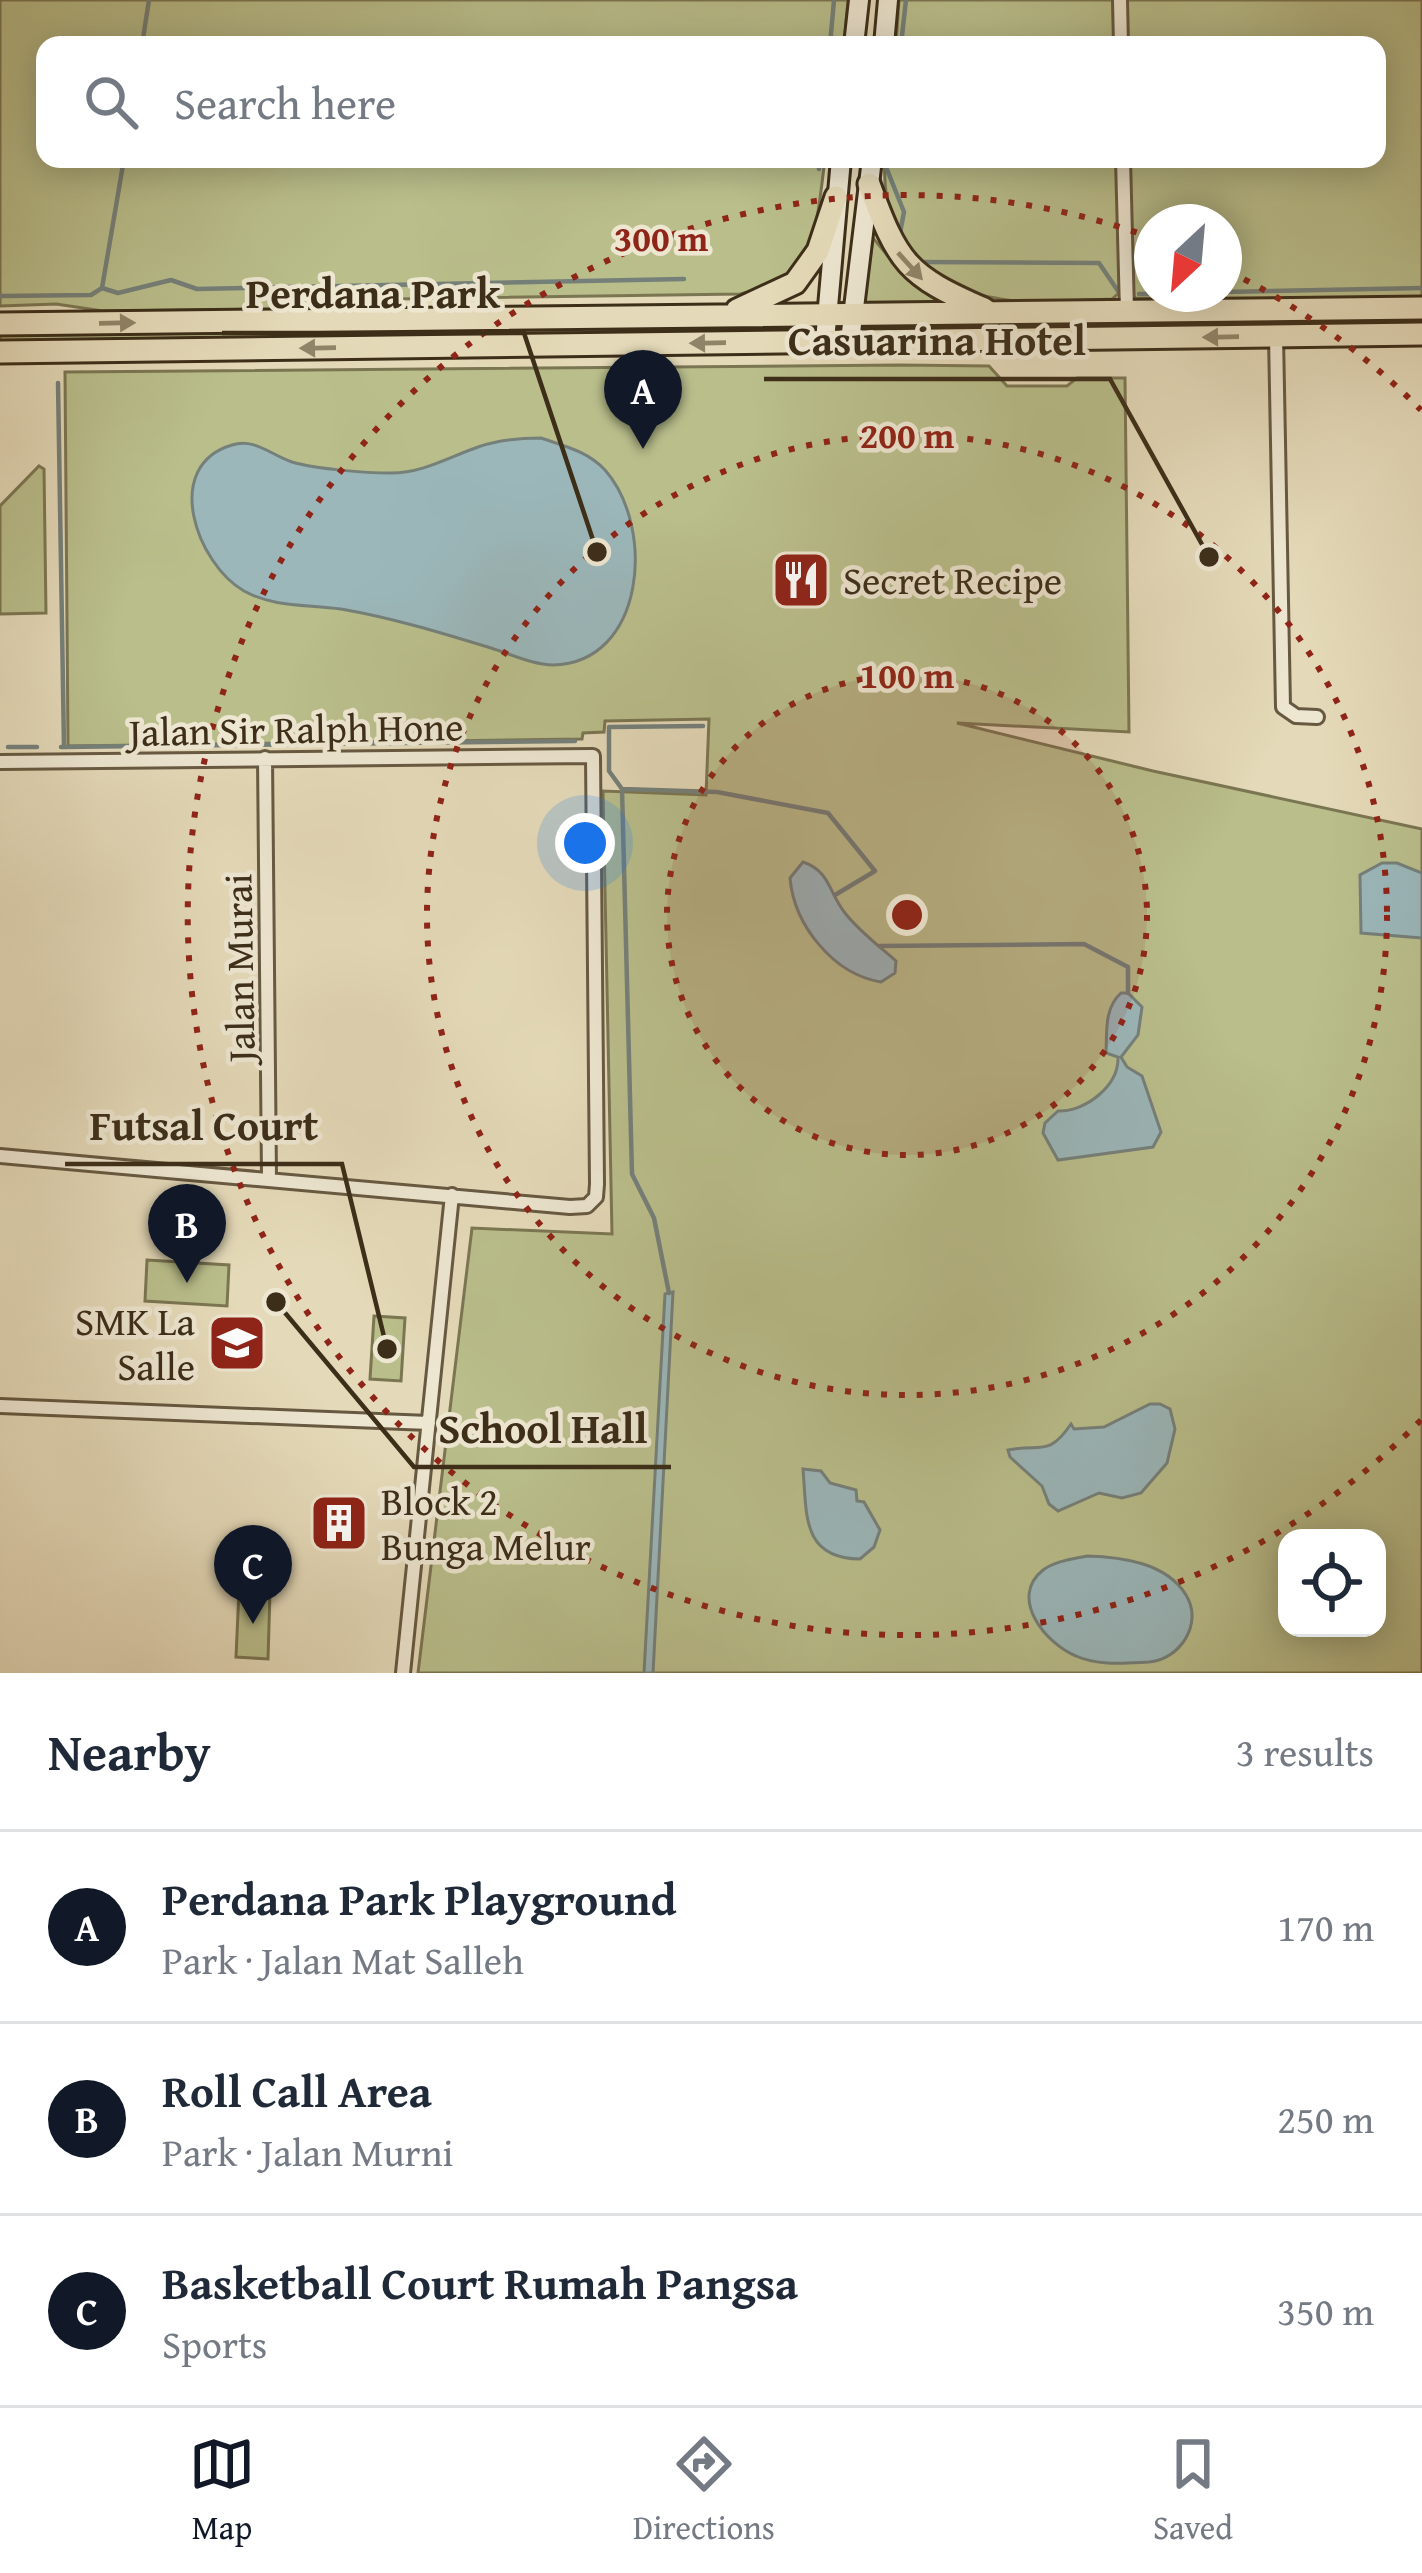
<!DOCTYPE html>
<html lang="en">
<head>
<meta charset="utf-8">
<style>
	:root { --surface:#fff; --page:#f2f2f3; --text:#1f2937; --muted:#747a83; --line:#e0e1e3; --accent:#111827 }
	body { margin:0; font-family:"Gentium Book Plus",serif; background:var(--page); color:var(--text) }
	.controls { position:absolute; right:36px; bottom:36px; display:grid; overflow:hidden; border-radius:24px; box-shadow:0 6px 30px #0003 }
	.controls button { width:108px; height:108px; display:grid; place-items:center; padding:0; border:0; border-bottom:3px solid var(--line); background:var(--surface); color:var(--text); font:60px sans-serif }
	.compass { position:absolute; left:1134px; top:204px; width:108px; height:108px; border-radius:50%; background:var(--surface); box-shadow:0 6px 30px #0003; rotate:206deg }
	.you { position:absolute; left:585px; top:843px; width:42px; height:42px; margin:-30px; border:9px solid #fff; border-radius:50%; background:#1a73e8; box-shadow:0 0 0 18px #1a73e833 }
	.badge { display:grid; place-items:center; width:78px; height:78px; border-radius:50%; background:var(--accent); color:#fff; font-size:39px; font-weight:700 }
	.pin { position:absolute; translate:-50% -99px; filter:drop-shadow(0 3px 6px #0008) }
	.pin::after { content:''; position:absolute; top:63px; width:42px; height:36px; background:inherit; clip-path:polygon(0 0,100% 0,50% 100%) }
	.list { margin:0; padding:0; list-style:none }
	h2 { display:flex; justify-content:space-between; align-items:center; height:156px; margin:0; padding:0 48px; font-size:51px }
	h2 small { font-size:39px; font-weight:400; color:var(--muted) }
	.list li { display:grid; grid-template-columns:78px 1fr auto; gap:36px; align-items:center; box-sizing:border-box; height:192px; padding:0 48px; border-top:3px solid var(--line) }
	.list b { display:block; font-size:45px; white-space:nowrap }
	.list p { margin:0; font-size:39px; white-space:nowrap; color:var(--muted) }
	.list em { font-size:39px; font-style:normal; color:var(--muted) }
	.icon { flex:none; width:66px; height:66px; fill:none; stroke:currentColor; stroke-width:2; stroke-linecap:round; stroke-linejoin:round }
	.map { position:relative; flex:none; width:1422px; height:1673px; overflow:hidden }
	.search { position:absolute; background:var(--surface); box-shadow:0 6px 30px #0003; left:36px; right:36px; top:36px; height:132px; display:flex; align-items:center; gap:30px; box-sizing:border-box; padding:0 42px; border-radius:24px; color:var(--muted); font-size:45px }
	.sheet { height:732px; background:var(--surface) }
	nav { display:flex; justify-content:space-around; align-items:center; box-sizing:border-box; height:168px; border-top:3px solid var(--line); background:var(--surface); font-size:33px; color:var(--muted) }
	nav a { display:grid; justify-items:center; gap:6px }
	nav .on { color:var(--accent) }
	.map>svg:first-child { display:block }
	.green { fill:#b9be8b; stroke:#7b7652; stroke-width:3; fill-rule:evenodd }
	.water { fill:#9bb7ba; stroke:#75807a; stroke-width:3 }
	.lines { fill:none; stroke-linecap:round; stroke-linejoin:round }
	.stream { stroke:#75807a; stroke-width:4.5 }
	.minor-casing { stroke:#675941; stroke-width:18 }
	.secondary-casing { stroke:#3d2e19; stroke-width:24 }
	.primary-casing { stroke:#3d2e19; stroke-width:27 }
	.minor { stroke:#ede6d1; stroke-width:12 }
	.secondary { stroke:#ede6d1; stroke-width:18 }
	.primary { stroke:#e4d9b8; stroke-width:21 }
	.oneway { fill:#908468 }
	.ring { fill:none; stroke:#8f2418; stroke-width:6; stroke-dasharray:6 12 }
	.labels { text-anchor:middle; stroke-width:9; stroke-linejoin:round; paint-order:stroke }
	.poi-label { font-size:39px; fill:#3d2e19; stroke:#ede6d1; text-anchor:start }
	.street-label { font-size:39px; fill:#3d2e19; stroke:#ede6d1 }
	.centre { fill:#8f2418; stroke:#ede6d1; stroke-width:6 }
	.ring-label { font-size:36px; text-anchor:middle; font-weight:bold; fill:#8f2418; stroke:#ede6d1; stroke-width:9; stroke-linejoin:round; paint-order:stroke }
	.leader { fill:none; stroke:#3d2e19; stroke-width:4.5 }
	.callout-dot { fill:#3d2e19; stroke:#ede6d1; stroke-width:4.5 }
	.callout-label { font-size:42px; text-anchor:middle; font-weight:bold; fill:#3d2e19; stroke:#ede6d1; stroke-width:9; stroke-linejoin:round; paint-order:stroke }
</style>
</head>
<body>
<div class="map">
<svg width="1422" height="1673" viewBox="0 0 1422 1673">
	<rect width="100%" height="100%" fill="#e4d9b8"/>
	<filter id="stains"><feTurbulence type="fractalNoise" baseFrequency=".00167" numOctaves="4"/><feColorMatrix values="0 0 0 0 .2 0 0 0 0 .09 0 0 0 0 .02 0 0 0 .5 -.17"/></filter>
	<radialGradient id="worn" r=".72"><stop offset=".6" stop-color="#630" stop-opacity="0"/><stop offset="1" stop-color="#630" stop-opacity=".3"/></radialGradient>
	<path class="green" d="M0,0h848l-4,45h-799v114h780c-9,67 -7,120 -85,135l-346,5 -122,10 -169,2 -47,-7 -56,2z
		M899,0h214l1,45h-218z
		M1126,0h296v299l-287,-1 -4,-7 -1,-132h247v-114h-250zM1152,222h72v72h-72z
		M885,159h232l4,132 -9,8c-36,1 -76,6 -111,0 -76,-11 -121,-63 -116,-140z
		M873,238l35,42 43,22 -87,1z
		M1422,315v9h-547z
		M812,323l-4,8 -23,2 -785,10v-9z
		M900,365l89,1 18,20h60l10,-8h48l4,354 -172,-9 196,48 269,58v844h-1004l54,-445 140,6 -9,-443 103,4 3,-76 -104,2 -1,11 -21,1 -1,6 -514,7 -3,-374zM1287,1538h90v90h-90z
		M39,466l5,3 2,144 -46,1v-108z
		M147,1260l82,5 -2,41 -82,-5z
		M374,1316l31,2 -4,63 -31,-2z
		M239,1590l31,1 -2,68 -32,-2z"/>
	<path class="water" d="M541,438c23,8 46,13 64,32 51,58 40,193 -52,195 -19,0 -43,-11 -62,-17 -49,-15 -98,-30 -150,-39 -33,-5 -66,-1 -97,-18 -47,-27 -83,-125 -12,-146 23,-7 39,10 60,17 24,7 73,11 99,11 32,0 58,-16 87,-26 20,-7 41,-9 63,-9z
		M803,862c27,9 26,31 42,51 14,18 34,33 51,48l-1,12 -14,9c-48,-8 -87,-57 -91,-104z
		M1382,863h15l25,10v65l-61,-5 -1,-58z
		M1121,993h7l14,14 -4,28 -17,22 6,10 15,9 19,56 -8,15 -95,13 -15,-27 2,-10 13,-12c27,1 61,-25 60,-54l-12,-4c1,-21 -2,-45 15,-60z
		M673,1292l-20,381h-9l21,-379z
		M1150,1404h10l10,5 5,20 -8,34 -26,30 -19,5 -23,-5 -41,18 -9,-7 -7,-18 -32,-29 -2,-7c32,-7 40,8 63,-26l3,5 30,-2z
		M803,1469l18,2 9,12 26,7 1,11 7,1 16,28 -6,17 -14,12c-59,-1 -53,-45 -57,-90z
		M1087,1556c33,1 79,6 99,39 18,29 -7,65 -37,67 -23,1 -51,4 -73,-6 -30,-12 -68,-58 -33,-86 12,-9 30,-11 44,-14z"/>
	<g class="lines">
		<path class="stream" d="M142,45l7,-45
			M830,45l4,-45
			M901,45l5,-45
			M887,159l-1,8 18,45 -4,21
			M819,169l1,-10
			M919,262l180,1 21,31
			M102,288l16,5 53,-13 26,9 487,-10
			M1224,292l198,-4
			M1139,294h13
			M0,296l91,-1 11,-7 22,-129
			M58,383l6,364
			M8,747h29
			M61,747l514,-6
			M622,789l95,3 111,21 47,58 -40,24
			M880,946l204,-2 44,23v26
			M669,1293l-15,-75 -22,-44 -10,-385 -13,-18v-44l94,-1"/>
		<defs>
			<path id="minor" d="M1120,0l1,45
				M1123,159l4,152
				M1276,336l7,371 13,9 21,1
				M265,758l4,420
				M0,762l593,-6 4,428 -1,13 -9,9 -17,1 -570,-51
				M0,1406l429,17
				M403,1673l49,-478"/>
			<path id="secondary" d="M854,45l5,-45
				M884,45l4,-45
				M825,341l16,-182
				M850,341l22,-182"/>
			<path id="primary" d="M869,184c29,79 37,91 115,125
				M737,310l58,-27 23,-32 18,-54
				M0,324l1422,-16
				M0,352l1422,-18"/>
		</defs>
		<use href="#minor" class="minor-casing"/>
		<use href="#secondary" class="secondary-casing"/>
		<use href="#primary" class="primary-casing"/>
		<use href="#minor" class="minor"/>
		<use href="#secondary" class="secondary"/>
		<use href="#primary" class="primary"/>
	</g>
	<defs><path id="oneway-solid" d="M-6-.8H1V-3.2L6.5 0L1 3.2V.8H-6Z" transform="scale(3)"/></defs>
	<g class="oneway">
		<use href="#oneway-solid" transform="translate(910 266) rotate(48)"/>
		<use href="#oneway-solid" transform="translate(117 323) rotate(-1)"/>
		<use href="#oneway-solid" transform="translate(1221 337) rotate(179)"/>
		<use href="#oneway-solid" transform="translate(708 343) rotate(179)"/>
		<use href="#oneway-solid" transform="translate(318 348) rotate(179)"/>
	</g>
	<circle cx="907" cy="915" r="240" fill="#8f2418" fill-opacity=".12"/>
	<g class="ring">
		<circle cx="907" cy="915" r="240"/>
		<circle cx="907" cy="915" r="480"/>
		<path d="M1421 1420A720 720 0 1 1 1147 236M1228 271A720 720 0 0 1 1421 410"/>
	</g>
	<defs>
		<symbol id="restaurant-square" viewBox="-11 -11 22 22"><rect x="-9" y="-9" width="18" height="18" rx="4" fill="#8f2418" stroke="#ede6d1"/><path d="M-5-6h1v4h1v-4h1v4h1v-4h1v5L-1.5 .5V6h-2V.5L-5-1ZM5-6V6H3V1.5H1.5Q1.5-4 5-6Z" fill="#fff"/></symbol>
		<symbol id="school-square" viewBox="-11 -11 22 22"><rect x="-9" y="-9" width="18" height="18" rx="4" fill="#8f2418" stroke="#ede6d1"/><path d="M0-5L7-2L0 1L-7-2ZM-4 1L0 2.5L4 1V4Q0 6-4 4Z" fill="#fff"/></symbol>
		<symbol id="building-square" viewBox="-11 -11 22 22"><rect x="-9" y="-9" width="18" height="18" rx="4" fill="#8f2418" stroke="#ede6d1"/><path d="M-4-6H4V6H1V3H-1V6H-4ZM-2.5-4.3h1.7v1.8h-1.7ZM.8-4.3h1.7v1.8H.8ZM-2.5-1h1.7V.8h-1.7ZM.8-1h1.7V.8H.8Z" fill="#fff"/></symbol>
	</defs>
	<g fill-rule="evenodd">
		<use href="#restaurant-square" x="768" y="547" width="66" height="66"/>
		<use href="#school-square" x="204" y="1310" width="66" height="66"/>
		<use href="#building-square" x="306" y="1490" width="66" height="66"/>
	</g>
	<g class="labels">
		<g class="poi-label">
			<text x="843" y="594">Secret Recipe</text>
			<text x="195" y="1335" text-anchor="end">SMK La<tspan x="195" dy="45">Salle</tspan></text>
			<text x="381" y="1515">Block 2<tspan x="381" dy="45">Bunga Melur</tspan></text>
		</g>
		<g class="street-label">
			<text transform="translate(296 729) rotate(-1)" y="14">Jalan Sir Ralph Hone</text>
			<text transform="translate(239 968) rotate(-91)" y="14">Jalan Murai</text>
		</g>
	</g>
	<circle cx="907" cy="915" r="18" class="centre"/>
	<g class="ring-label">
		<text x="661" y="251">300 m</text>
		<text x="907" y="448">200 m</text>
		<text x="907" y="688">100 m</text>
	</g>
	<path class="leader" d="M597 552L524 333H222M1209 557L1110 379H764M387 1349L342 1164H65M276 1302L414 1467H671"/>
	<g class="callout-dot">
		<circle cx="597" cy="552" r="12"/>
		<circle cx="1209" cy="557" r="12"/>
		<circle cx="387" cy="1349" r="12"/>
		<circle cx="276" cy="1302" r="12"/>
	</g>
	<g class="callout-label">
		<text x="373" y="308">Perdana Park</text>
		<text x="937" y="355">Casuarina Hotel</text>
		<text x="204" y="1140">Futsal Court</text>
		<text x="543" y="1443">School Hall</text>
	</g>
	<rect width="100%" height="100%" filter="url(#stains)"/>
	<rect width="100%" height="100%" fill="url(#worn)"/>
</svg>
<div class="controls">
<button><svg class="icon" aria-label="locate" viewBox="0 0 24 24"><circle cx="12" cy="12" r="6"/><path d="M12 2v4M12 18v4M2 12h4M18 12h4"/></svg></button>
</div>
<svg class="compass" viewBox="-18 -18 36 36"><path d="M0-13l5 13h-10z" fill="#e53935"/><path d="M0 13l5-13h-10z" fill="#747a83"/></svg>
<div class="you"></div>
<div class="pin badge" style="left:643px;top:449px">A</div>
<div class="pin badge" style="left:187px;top:1283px">B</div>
<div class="pin badge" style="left:253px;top:1624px">C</div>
<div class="search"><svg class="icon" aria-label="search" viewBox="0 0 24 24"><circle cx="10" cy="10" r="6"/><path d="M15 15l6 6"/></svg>Search here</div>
</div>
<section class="sheet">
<h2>Nearby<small>3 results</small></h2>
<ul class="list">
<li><span class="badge">A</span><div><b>Perdana Park Playground</b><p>Park · Jalan Mat Salleh</p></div><em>170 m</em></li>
<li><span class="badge">B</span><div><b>Roll Call Area</b><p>Park · Jalan Murni</p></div><em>250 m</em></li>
<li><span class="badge">C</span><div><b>Basketball Court Rumah Pangsa</b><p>Sports</p></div><em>350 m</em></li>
</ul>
</section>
<nav>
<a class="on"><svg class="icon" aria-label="map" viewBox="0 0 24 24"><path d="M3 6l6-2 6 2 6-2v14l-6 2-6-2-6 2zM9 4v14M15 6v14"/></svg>Map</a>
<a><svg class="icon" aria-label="directions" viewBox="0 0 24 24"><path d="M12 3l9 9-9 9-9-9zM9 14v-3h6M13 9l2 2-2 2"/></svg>Directions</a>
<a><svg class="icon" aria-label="saved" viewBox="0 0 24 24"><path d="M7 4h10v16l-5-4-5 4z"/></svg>Saved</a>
</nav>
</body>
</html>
